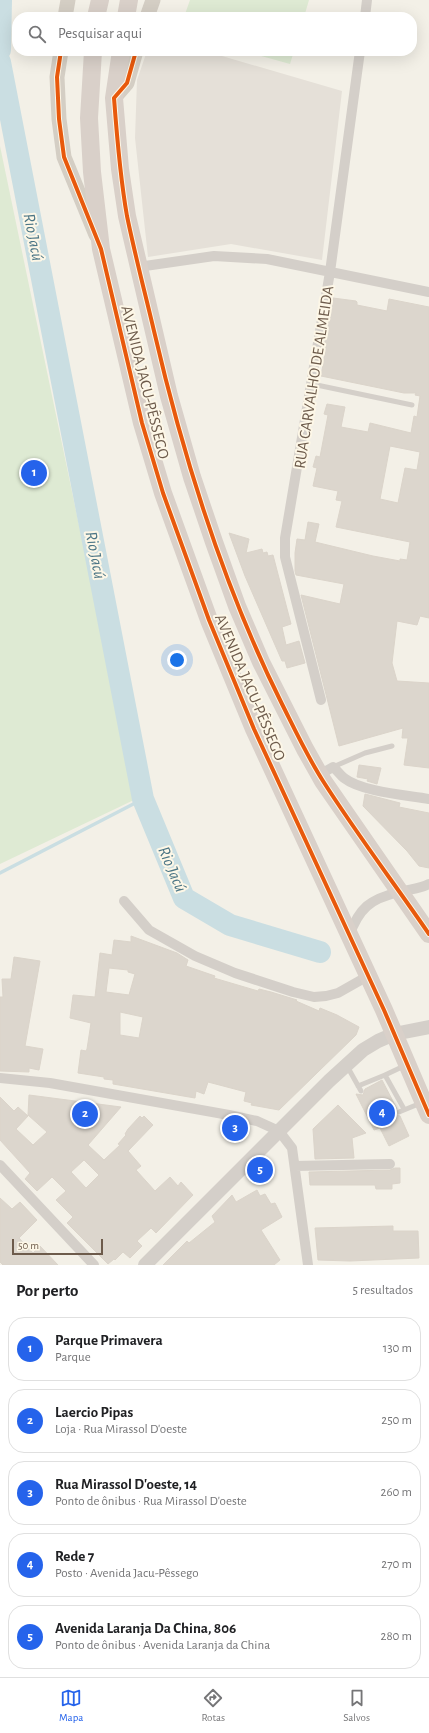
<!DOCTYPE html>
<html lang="pt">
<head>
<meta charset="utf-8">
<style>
	:root { --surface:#fff; --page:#f6f6f6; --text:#202124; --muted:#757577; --line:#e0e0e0; --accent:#2563eb }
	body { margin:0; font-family:"Alegreya Sans",sans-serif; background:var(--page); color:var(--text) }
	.scale { position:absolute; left:12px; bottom:10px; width:91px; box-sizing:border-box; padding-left:4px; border:2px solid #6d5b4b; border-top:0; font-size:11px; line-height:14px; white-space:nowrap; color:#6d5b4b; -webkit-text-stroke:3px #fdf7e7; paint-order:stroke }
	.you { position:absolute; left:177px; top:660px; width:14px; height:14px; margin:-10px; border:3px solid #fff; border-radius:50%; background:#1a73e8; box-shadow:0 0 0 6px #1a73e833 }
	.badge { display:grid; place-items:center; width:26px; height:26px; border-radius:50%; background:var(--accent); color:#fff; font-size:13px; font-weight:700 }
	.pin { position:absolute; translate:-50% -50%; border:2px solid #fff; box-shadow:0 1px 4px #0006 }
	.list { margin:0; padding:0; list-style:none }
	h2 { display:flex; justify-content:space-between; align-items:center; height:52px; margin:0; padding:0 16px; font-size:17px }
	h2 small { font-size:13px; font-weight:400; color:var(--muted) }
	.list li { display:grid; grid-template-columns:26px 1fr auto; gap:12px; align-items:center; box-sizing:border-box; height:64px; margin:0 8px 8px; padding:0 8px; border:1px solid var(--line); border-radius:16px }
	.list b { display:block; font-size:15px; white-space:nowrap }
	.list p { margin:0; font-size:13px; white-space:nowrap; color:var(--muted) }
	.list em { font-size:13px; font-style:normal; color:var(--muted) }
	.icon { flex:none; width:22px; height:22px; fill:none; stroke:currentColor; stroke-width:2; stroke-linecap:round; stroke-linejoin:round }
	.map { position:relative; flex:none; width:429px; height:1265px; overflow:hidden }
	.search { position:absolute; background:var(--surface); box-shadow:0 4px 16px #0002; left:12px; right:12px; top:12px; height:44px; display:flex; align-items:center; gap:10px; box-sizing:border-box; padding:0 14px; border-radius:16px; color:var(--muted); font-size:15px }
	.sheet { height:412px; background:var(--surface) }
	nav { display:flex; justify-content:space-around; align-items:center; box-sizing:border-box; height:56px; border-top:1px solid var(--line); background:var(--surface); font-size:11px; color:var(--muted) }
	nav a { display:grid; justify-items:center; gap:2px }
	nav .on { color:var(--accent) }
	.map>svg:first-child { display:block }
	.industrial { fill:#e5e0d8 }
	.green { fill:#deead3 }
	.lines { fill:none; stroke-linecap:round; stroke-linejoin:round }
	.stream { stroke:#cadee2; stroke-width:3.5 }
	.river { stroke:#cadee2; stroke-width:22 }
	.building { fill:#dcd6cd; stroke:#dbd4ca; fill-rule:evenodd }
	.lane { stroke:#d4cfc9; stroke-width:5 }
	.street { stroke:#d4cfc9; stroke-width:10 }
	.secondary { stroke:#d4cfc9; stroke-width:14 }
	.primary { stroke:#d4cec4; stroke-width:15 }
	.highway { stroke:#d9d0c9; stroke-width:18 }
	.cycleway-casing { stroke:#fdf7e7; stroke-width:6 }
	.cycleway { stroke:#e8590c; stroke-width:4 }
	.labels { text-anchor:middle; stroke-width:4; stroke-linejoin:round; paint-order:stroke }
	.street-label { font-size:16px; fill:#6d5b4b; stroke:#fdf7e7 }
	.water-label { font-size:17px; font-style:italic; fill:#4b7585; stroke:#fdf7e7 }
</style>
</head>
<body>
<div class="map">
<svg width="429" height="1265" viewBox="0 0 429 1265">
	<rect width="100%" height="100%" fill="#f3f0e7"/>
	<path class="industrial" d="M147,51h58l137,40 -20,169 -91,-16 -83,13 -13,-119 2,-58z"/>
	<path class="green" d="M190,0h119l-5,17h-120z
		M243,51h51l-4,13z
		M0,146l136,653 -136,65z"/>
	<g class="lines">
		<path class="stream" d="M0,873l143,-74"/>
		<path class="river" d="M0,50l1,-50
			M0,62l143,737 41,99 46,27 90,27"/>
	</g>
	<path class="building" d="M333,298l23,3 1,1v3l30,6 2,-12 40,8v311l-9,-2 -3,9 -20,-4 -5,42 5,18 32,2v85l-25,-3 4,-27h-6l1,-10 -64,18 -38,-151 39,9 4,-20 -48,-9 -1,-4v-18l2,-14 8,1 3,-18 11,2 -4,18 58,14 27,5v-2l7,1 3,-18 -74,-15 6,-26 -6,-1 2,-9 -25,-5 4,-18 -4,-1 3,-11 4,1 8,-42 -4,-1 3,-10 18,3 -4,20 27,5 2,-9 41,10 3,-17 3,1 3,-21 -5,-1 1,-2h-12l-83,-17 5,-29h-2zM390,446l30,6 -3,18 -12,-2 -7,35 -18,-4z
		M229,533l20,6 -3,14 16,-4 1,4 4,-1 1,4 5,-1 18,69 -9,3 4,18 13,-4 6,22 -18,5 -2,-7h-3l-37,-85z
		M359,765l22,3 -4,16 -10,-3 1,-2 -11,-2z
		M365,794l35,9 -1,4 30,6v55l-10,-2 -12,-15 -44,-45z
		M131,936l46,17 11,7 -2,6 29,10 -1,2 44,13 1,-2 12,3 26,8 -1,1 23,10 1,-3 17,7 22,12 -3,8 -77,75 -28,-5 1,-2 -8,-2 2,-9 -38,-10 -4,12 -8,-3 -1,7 -82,-14v-4l-9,-1v-2l-26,-4 3,-23 5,1 1,-2 4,-26 -21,-5 3,-23 22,2 5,-44 12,2 2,-15 17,2zM109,968l19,2v2l7,2 -6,21 -23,-3zM120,1012l23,5 -4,21 -19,-3z
		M14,957l26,4 -15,85 18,3 -4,21 -10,-2v4l-29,-1v-74h3l-1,-18h9z
		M382,1080l15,29 -2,5 5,2 9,20 -20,10 -9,-18 -6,2 -18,-36 7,1 2,-6zM375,1112l3,4h8v6l-12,1 -4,-8z
		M29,1095l92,12 -33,38 16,15 16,-15 -2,-1 8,-9 -1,-1 3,-5 12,-13 2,2 2,-2 9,9 -25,26 13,15 -5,4 19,21 15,-14 8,9 3,-4 12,13 -37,38 -5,-5 -14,13 5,5 -12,12 -7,-6 -8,8 -1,-1 -6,5 -41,-41 6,-6 -17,-17 10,-9 -14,-14 -15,14 -12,-12 5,-6 -30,-33v-43l14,14 4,-4 10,9 -12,13 17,16 14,-13 -19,-17zM84,1160l15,15 -13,13 -15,-16z
		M338,1105l28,28 -14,5 2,20 -39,1 -2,-30z
		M395,1168h5v15l-8,1v5h-16l-1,-4h-65l-1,-13 81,-2z
		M257,1190l3,6 5,-2 6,10 4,-1 7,14 -21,13 19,30 -6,5h-111l24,-24 2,2 26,-21 -3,-6 20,-21 4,7z
		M0,1198l12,11 8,-7 17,18 -18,18 14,15 7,-7 18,19h-55l-3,-3z
		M393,1226v5h25l1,27 -69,3 -32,-1 -3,-32z"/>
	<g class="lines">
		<path class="lane" d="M312,384l100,21
			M333,767l32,-14 27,-7
			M347,1066l14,25
			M358,1086l27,-11
			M404,1109l-19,-34 19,-9
			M399,1112l22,-9
			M374,1116l2,4 7,-1"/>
		<path class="street" d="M365,17l2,-17
			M138,267l76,-11 53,3 162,33
			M321,700l-36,-143v-19l45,-266 30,-221
			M319,775l14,-8c4,3 7,8 11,11 18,14 62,17 85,21
			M124,901l25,29 46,26 40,17 58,19 21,5 12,-1 12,-3 30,-17
			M349,936c10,-28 21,-37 50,-44 11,-3 20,-3 30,-8
			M0,1078l50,5 179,32 28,6 22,10 13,17 16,117
			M0,1165l94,100
			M295,1166l95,-2"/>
		<path class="secondary" d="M145,1265l184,-184 34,-31 15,-9 16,-7 35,-7"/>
		<path class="primary" d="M65,17l3,-17
			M147,17l6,-17
			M61,51l-4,26 2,42 5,38 32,78
			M114,98l13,-15 9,-32"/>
		<path class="highway" d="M96,17l4,-17
			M126,17l3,-17
			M93,51l-4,67 3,54 9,77 41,174 21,70 46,127 45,109 130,281 45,105
			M121,51l-7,47 6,71 7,47 42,180 23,81 22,65 23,64 24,56 44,87 18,32 106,153"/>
		<defs>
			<path id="cycleway" d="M61,51l-4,26 2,42 5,38 37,92 41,174 21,70 46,127 45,109 130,281 45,105
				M136,51l-9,32 -13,15c3,40 6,79 13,118 8,39 18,77 27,115 30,129 69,255 128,373 13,26 25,52 41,77 33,52 71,102 106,153"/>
		</defs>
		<use href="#cycleway" class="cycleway-casing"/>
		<use href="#cycleway" class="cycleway"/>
	</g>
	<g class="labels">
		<g class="street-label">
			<text transform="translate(313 377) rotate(-81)" y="6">RUA CARVALHO DE ALMEIDA</text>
			<text transform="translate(146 382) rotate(76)" y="6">AVENIDA JACU-PÊSSEGO</text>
			<text transform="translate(251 687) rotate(67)" y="6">AVENIDA JACU-PÊSSEGO</text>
		</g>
		<g class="water-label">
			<text transform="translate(34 237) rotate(79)" y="6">Rio Jacú</text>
			<text transform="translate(96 555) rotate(79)" y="6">Rio Jacú</text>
			<text transform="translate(173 869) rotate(67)" y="6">Rio Jacú</text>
		</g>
	</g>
</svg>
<div class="scale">50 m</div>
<div class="you"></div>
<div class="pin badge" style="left:34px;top:473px">1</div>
<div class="pin badge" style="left:85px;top:1114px">2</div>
<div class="pin badge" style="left:235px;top:1128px">3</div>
<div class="pin badge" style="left:382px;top:1113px">4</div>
<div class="pin badge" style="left:260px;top:1170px">5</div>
<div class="search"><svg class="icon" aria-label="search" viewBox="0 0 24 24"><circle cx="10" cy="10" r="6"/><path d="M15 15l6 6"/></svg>Pesquisar aqui</div>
</div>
<section class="sheet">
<h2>Por perto<small>5 resultados</small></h2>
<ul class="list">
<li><span class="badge">1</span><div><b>Parque Primavera</b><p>Parque</p></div><em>130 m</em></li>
<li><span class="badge">2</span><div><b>Laercio Pipas</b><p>Loja · Rua Mirassol D'oeste</p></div><em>250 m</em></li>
<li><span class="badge">3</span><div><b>Rua Mirassol D'oeste, 14</b><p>Ponto de ônibus · Rua Mirassol D'oeste</p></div><em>260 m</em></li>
<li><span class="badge">4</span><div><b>Rede 7</b><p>Posto · Avenida Jacu-Pêssego</p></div><em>270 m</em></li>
<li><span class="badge">5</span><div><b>Avenida Laranja Da China, 806</b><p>Ponto de ônibus · Avenida Laranja da China</p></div><em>280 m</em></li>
</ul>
</section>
<nav>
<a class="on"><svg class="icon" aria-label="map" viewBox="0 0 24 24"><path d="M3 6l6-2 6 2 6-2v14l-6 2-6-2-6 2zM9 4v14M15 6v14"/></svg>Mapa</a>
<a><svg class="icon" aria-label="directions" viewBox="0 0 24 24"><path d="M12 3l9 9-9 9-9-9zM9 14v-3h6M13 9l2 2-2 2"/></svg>Rotas</a>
<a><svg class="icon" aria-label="saved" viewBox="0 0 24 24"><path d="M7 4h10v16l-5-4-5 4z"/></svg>Salvos</a>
</nav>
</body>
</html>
